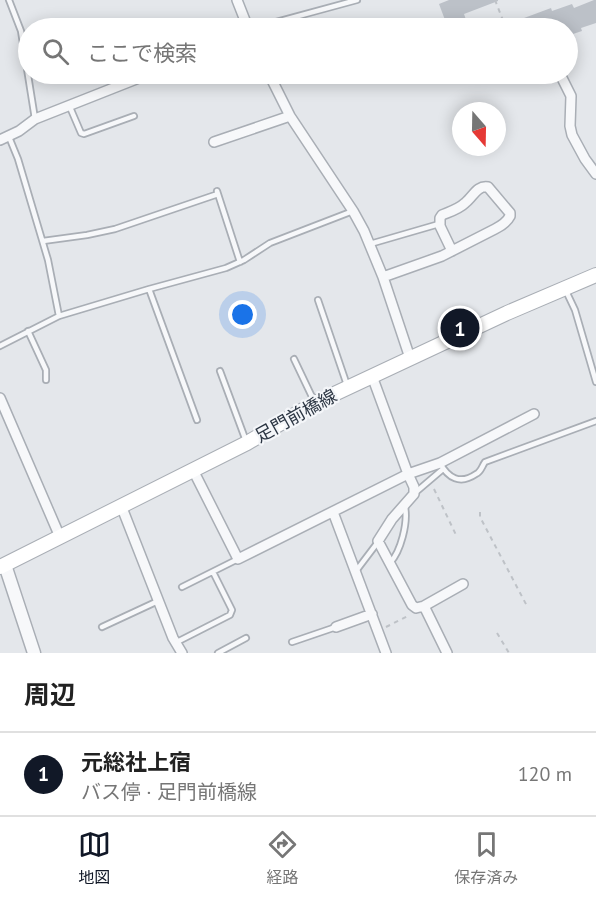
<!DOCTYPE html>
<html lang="ja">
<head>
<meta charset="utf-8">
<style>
	:root { --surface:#fff; --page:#f6f6f6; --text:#222; --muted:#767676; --line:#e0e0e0; --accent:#111827 }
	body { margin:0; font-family:"PT Sans","Noto Sans JP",sans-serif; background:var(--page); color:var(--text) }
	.compass { position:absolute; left:452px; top:102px; width:54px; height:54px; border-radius:50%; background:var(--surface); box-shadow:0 3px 15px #0003; rotate:160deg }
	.you { position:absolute; left:243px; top:315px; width:21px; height:21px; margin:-15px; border:4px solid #fff; border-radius:50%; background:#1a73e8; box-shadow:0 0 0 9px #1a73e833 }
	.badge { display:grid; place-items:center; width:39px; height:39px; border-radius:50%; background:var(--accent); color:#fff; font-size:20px; font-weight:700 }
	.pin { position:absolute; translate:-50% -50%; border:3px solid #fff; box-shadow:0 2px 6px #0006 }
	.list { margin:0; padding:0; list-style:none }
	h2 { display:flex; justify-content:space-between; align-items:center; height:78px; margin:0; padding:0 24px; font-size:26px }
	h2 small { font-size:20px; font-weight:400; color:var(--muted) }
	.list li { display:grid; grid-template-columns:39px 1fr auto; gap:18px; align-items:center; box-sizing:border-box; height:84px; padding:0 24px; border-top:2px solid var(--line) }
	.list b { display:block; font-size:22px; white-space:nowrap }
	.list p { margin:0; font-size:20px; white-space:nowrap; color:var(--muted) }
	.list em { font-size:20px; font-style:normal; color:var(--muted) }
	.icon { flex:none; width:33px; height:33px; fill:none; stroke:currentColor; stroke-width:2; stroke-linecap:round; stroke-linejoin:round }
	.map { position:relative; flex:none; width:596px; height:653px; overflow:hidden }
	.search { position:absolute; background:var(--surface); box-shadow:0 3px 15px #0003; left:18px; right:18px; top:18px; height:66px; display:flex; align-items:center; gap:15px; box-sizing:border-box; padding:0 21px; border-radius:33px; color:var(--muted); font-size:22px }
	.sheet { height:162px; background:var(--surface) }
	nav { display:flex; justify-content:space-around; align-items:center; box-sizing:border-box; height:84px; border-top:2px solid var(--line); background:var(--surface); font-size:16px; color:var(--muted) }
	nav a { display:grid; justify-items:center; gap:3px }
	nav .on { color:var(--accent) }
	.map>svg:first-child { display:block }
	.building { fill:#bcc1c8 }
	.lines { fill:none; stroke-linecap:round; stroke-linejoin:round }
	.service-casing { stroke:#a9aeb5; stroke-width:8 }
	.minor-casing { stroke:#a9aeb5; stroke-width:12 }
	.tertiary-casing { stroke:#a9aeb5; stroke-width:15 }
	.secondary-casing { stroke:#a9aeb5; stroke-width:16 }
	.path { stroke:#bec2c7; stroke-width:2; stroke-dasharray:4.5 4.5; stroke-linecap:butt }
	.service { stroke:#f7f8fa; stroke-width:4.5 }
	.minor { stroke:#f7f8fa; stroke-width:9 }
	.tertiary { stroke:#f7f8fa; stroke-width:12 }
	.secondary { stroke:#fff; stroke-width:14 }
	.labels { text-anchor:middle; stroke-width:4.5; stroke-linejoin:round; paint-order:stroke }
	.street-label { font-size:18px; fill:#2c3643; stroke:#f4f6f9 }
</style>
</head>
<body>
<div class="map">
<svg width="596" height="653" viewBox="0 0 596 653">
	<rect width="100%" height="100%" fill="#e4e7eb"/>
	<path class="building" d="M449,0h49v1l-34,13 5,14h-21l-9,-24z
		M594,0h2v23l-15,5 1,3 -15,5v-8h-48l-3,-7 35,-13 1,3 20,-7 2,4z"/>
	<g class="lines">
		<defs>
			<path id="service" d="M9,0l12,31 14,88
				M254,28l103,-28
				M69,105l12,28 3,1 50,-18
				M9,137l9,22 30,101 11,56
				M217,191l23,71
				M43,241l44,-6 28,-6 103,-35
				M370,244l69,-20
				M149,289l48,131
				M566,291l9,19 21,72
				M318,300l29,85
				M28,331l18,39v10
				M0,346l59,-30 90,-27 77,-21 18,-8 26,-17 83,-32
				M294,359l20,42
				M220,371l26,70
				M440,463c8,15 20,22 36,11 5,-2 6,-8 9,-12l111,-41
				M416,492l27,-23
				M390,563c11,-12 18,-40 15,-56
				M356,571l22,-29
				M182,587l56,-28
				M102,627l56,-26
				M292,642l44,-15
				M175,643l55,-28 2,-5 -19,-38
				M218,653l28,-15"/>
			<path id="minor" d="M237,0l11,28
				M269,74l21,42 63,95 11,20 19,46 27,81
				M560,74l11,22 -1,30 2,9 13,24 11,15
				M0,140l19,-9 16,-12 114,-45
				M214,142l76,-26
				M383,277l59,-21 53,-27c6,-3 12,-7 15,-13v-3l-22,-26c-11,-2 -15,10 -23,16 -6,6 -16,9 -23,12l-2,3v8l12,25
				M372,376l36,98 6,13v7l-22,25 -14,22 34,64 4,3 8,-2 23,47
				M0,398l60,139
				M193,470l45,89 170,-85 32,-11 94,-49
				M120,507l4,6 49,125 9,15
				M333,512l53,141
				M424,606l39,-22
				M336,627l36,-13"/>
			<path id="tertiary" d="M5,565l29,88"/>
			<path id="secondary" d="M0,567l247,-124 68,-40 192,-90 89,-38"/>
		</defs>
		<use href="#service" class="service-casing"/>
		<use href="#minor" class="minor-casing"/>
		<use href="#tertiary" class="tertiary-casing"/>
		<use href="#secondary" class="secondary-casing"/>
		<path class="path" d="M495,0l11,28
			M434,489l23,48
			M480,512v5l47,89
			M386,627l22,-11
			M497,633l12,20"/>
		<use href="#service" class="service"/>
		<use href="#minor" class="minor"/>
		<use href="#tertiary" class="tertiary"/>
		<use href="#secondary" class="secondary"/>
	</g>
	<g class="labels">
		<g class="street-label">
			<text transform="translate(296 416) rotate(-29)" y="6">足門前橋線</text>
		</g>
	</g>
</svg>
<svg class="compass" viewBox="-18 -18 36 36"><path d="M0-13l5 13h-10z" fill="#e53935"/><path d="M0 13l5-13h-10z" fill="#767676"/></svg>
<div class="you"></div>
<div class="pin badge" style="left:460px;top:328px">1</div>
<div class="search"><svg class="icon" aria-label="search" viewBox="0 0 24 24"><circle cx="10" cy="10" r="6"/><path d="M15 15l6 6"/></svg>ここで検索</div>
</div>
<section class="sheet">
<h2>周辺<small></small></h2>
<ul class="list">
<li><span class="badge">1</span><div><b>元総社上宿</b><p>バス停 · 足門前橋線</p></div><em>120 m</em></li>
</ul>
</section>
<nav>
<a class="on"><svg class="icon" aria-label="map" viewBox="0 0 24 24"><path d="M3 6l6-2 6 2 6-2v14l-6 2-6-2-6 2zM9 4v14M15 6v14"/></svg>地図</a>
<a><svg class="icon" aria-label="directions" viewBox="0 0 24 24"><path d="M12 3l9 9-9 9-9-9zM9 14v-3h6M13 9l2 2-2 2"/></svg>経路</a>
<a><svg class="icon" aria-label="saved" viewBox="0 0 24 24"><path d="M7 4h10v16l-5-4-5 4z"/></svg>保存済み</a>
</nav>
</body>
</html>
